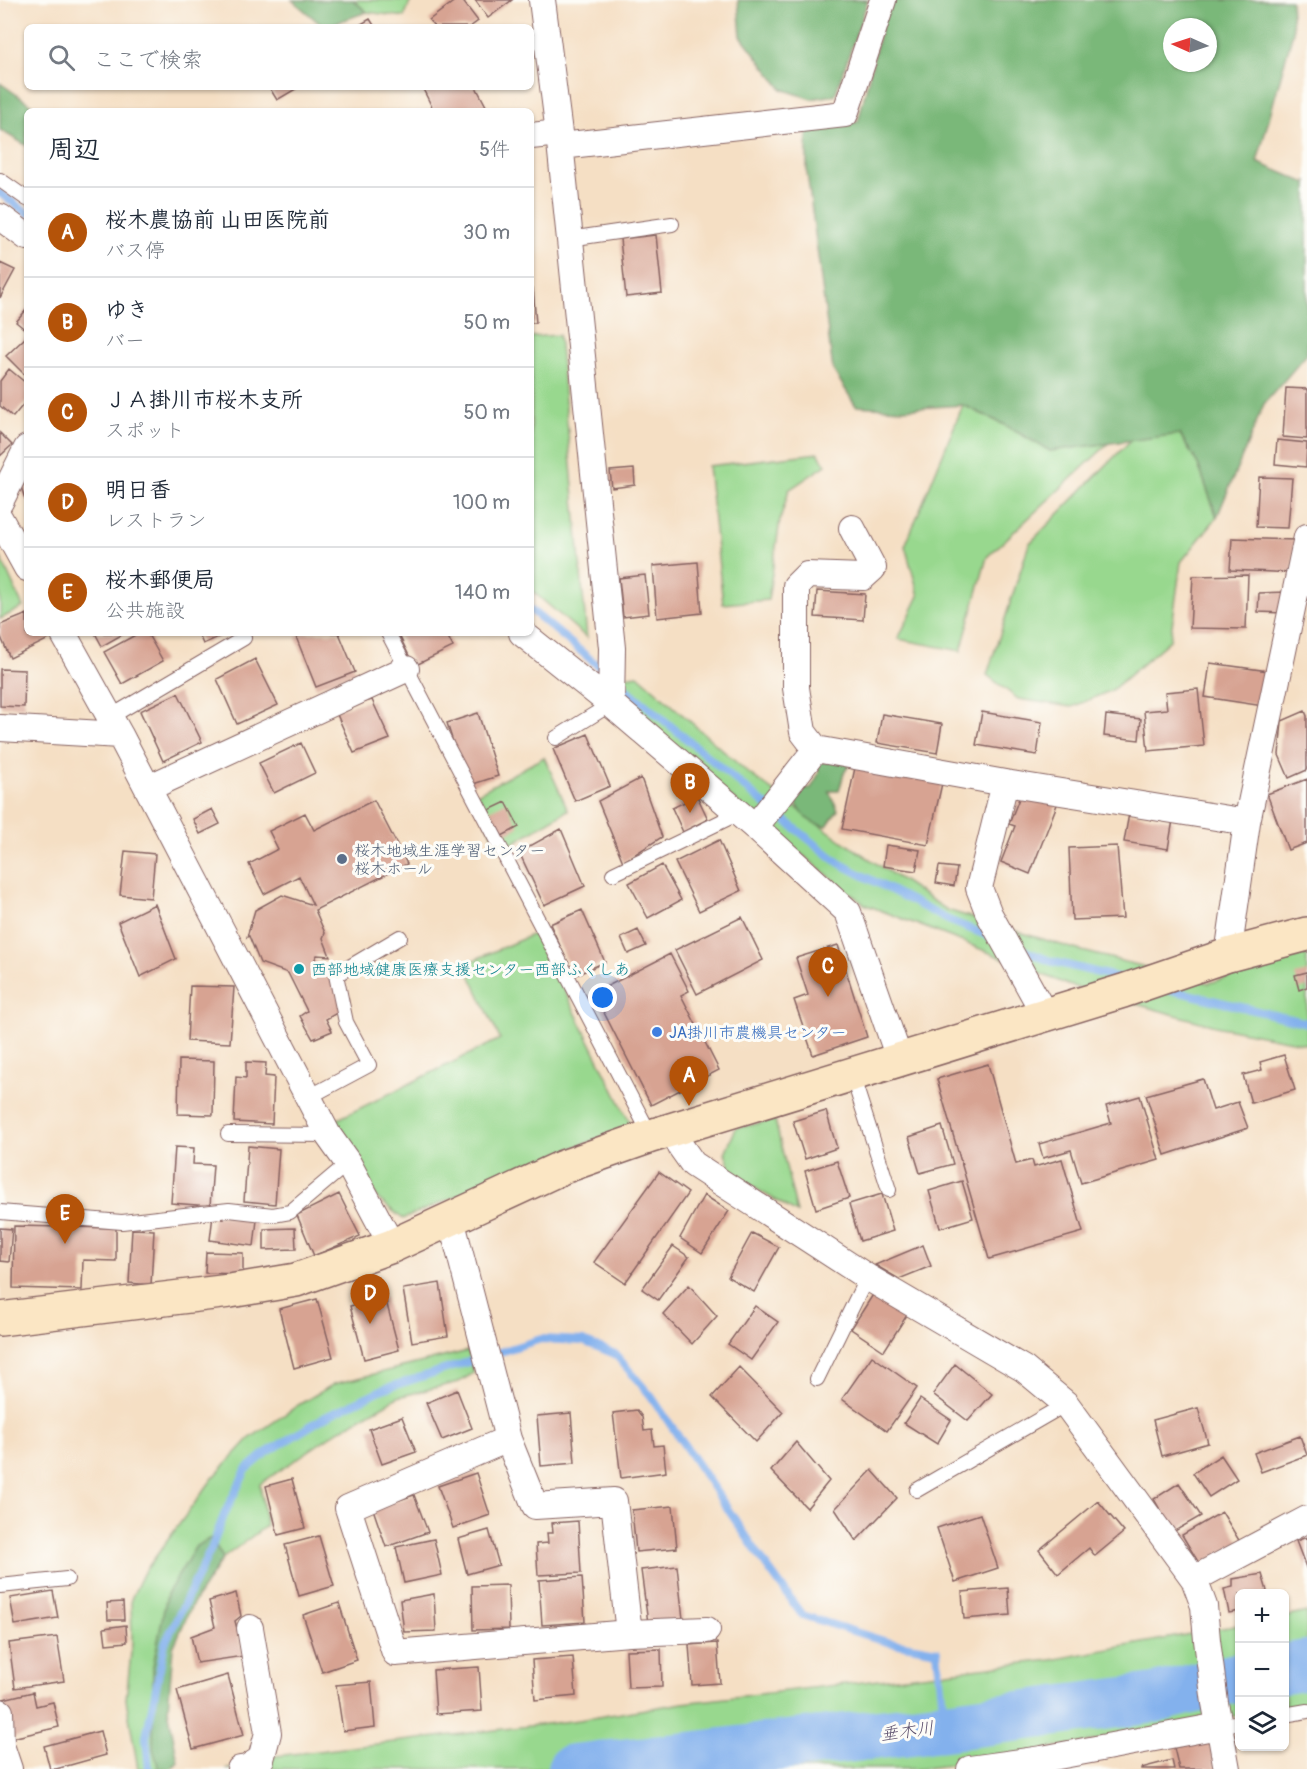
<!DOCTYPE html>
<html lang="ja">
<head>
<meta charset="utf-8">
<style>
	:root { --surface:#fff; --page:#f6f6f7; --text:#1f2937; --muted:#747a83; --line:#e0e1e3; --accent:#b45309 }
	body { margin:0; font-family:Pangolin,"Klee One",sans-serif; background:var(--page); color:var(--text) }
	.controls { position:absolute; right:18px; bottom:18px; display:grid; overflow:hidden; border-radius:9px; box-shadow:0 2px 4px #0004 }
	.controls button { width:54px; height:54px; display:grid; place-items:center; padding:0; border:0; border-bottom:2px solid var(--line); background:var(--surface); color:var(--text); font:30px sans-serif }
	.compass { position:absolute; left:1163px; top:18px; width:54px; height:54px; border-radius:50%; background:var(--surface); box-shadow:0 2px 4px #0004; rotate:273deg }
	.you { position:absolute; left:603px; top:998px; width:21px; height:21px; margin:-15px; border:4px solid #fff; border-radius:50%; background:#1a73e8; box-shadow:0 0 0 9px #1a73e833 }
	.badge { display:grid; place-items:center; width:39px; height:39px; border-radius:50%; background:var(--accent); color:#fff; font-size:20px; font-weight:700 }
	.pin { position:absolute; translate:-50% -50px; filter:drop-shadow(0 2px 3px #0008) }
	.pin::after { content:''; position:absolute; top:32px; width:21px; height:18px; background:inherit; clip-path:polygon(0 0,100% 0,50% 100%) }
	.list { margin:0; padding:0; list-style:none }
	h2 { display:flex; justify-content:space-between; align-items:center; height:78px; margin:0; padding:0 24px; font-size:26px }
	h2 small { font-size:20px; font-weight:400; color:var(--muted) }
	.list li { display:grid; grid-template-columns:39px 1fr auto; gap:18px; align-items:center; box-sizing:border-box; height:90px; padding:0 24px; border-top:2px solid var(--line) }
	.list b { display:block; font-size:22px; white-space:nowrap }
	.list p { margin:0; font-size:20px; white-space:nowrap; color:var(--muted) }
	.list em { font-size:20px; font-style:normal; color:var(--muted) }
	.icon { flex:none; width:33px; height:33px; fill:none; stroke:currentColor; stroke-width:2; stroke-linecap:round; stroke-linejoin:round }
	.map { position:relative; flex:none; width:1307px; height:1769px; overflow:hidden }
	.search { position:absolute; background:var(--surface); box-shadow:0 2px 4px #0004; left:24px; top:24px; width:510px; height:66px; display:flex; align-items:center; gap:15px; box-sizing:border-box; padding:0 21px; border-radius:9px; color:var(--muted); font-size:22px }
	.panel { position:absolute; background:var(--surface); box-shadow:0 2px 4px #0004; left:24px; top:108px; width:510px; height:528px; border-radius:9px }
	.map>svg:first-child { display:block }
	.green { fill:#98d88e; stroke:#717c5c; stroke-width:1.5 }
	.forest { fill:#7ab879; stroke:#626c52; stroke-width:1.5; fill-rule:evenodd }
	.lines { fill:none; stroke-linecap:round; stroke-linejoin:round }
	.stream { stroke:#83b1ed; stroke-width:8 }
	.river { stroke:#83b1ed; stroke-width:50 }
	.building { fill:#d7a392 }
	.lane-casing { stroke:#866261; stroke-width:16 }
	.street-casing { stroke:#866261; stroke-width:28 }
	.secondary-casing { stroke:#866261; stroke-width:36 }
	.lane { stroke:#fff; stroke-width:14 }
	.street { stroke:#fff; stroke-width:26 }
	.secondary { stroke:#fbe6c4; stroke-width:33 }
	.service-dot { fill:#5c6f8a; stroke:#fdfcf7; stroke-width:2 }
	.culture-dot { fill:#0f9aa8; stroke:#fdfcf7; stroke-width:2 }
	.shop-dot { fill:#3f7fe0; stroke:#fdfcf7; stroke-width:2 }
	.labels { text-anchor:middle; stroke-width:6; stroke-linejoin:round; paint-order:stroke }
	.service-label { font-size:16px; fill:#4e5e75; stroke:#fdfcf7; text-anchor:start }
	.culture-label { font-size:16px; fill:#0d838f; stroke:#fdfcf7; text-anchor:start }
	.shop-label { font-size:16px; fill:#366cbe; stroke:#fdfcf7; text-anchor:start }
	.water-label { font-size:18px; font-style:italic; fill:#5e526f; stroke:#fdfcf7 }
</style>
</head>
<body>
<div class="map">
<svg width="1307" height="1769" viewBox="0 0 1307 1769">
	<rect width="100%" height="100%" fill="#fdfcf7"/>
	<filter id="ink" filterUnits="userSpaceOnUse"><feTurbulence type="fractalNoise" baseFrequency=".0167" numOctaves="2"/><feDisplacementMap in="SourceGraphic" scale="12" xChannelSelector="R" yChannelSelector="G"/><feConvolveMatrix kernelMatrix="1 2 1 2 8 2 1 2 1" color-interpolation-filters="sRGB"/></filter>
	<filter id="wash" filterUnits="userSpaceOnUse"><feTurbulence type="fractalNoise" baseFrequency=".008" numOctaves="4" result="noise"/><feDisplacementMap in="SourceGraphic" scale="24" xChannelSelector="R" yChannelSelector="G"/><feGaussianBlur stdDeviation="1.35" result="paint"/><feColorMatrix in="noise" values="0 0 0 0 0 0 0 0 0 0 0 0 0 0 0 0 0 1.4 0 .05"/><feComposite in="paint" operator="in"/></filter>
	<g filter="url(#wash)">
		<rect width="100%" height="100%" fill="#f5dfc4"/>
		<path class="green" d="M353,0h58l-7,17 -37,-5z
			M559,335l28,303 -56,-48v-253z
			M963,405l40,19 47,27 59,-8 -122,114 -26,94 -63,-12 21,-43 -14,-50z
			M1180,434l18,30 19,53 -36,45 -11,78 -58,50 -40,17 -54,-8 -31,-24 42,-131 102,-104z
			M818,453l8,12 -37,25 -9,30 -12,80 -45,4 -15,-138z
			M0,556l23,51 -23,12z
			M638,675l109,97 98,71 102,67 131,40 131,33 98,-29v90l-92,-18 -147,-41 -100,-41 -104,-40 -208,-166 -27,-34 -7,-27z
			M544,757l24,53 -68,41 -27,-55z
			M536,933l96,194 -71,25 -158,67 -25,-20 -44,-78 166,-82 -35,-75z
			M775,1120l22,93 -64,-38 -8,-22 11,-25z
			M468,1351l6,22 -15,9 -61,15 -60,34 -78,53 6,42 -43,32 -12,-19 -44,55 -6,175h-23l-12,-70 6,-56 -1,-44 12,-25 70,-96 36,-39 51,-35 34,-20z
			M1307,1612v91l-22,4v-90z
			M1239,1625v90l-252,45 -68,9h-694l51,-13 303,-36 104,-17 368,-43z"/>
		<path class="forest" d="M292,0h61l14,12 -43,15z
			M738,0h130l-33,95 -24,4 -29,-10 -41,-53z
			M888,0h403l2,32 -36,130 49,21 1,-3v174l-43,50 -47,113 -19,-53 -18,-30 -130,17 -47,-27 -40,-19 -61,4 -46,-3 -23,-36 -26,-197v-46l51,-5zM1172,27h36v36h-36z
			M0,83l40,28h-13v35l-27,-16z
			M817,762h34l-7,11 -5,18h-10l9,19 -11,16c-20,-2 -25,-11 -34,-29l2,-8 16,-1 8,-15z
			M211,1538l12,20 -31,47 -19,43 -5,61 10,53 -7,7h-12l-6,-20v-83l14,-72 29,-48z"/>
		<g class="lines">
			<path class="stream" d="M0,193l27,20
				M531,610l76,63
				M617,681l145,121 77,61 109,57 48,19
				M1016,947l34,14 74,18
				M1163,988l144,35
				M149,1769l-3,-32 19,-94 46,-94 14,-36 21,-43 20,-17 59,-36 58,-28 158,-50 42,2 32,13 36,42 112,165 39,54 85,27 50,9 8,75"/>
			<path class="river" d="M1284,1669l23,-4
				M572,1769l125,-13 248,-30 210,-28 85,-21"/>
		</g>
		<g id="blocks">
			<path class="building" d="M456,0h6l16,21 -8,6h-35l-6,-7z
				M475,0h37l-24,18z
				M370,19l5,8h-19z
				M269,87h30l-22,13z
				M422,87h54l10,19 -9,5h-43z
				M656,235l6,58 -36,4 -6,-58z
				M0,263l15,7 -15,28z
				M531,288h2l3,35h-5z
				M27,309v22l-11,-9z
				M25,338l2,2v37l-21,-21z
				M9,369l18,15v16l-14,17 -13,-11v-25z
				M1286,388l21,1v50l-24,-2z
				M0,433l12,12 -12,11z
				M1277,440l30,3 -1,24 -31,-3z
				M27,465v33l-2,1 -9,-28z
				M634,469l1,16 -23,3 -2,-17z
				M1259,477l33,1 -4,50 -32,-1z
				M1232,538l62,2 -1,33 -63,-3z
				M698,562l4,51 -45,5 -4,-52z
				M645,575l4,39 -26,3 -4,-39z
				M1248,575l-2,54 -56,-1 3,-52z
				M817,591l48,3 -2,26 -48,-3z
				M1288,592l-2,21 -28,-1 1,-19z
				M27,614v19h22l2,5 -41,20 -10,-23v-10z
				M95,633h30l-23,13z
				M139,633h8l16,28 -41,23 -18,-32z
				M198,633h29l-24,11z
				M305,633h34l16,39 -39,15 -20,-50z
				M398,633h48l7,14 -39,19z
				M255,659l23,46 -41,19 -20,-45z
				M1210,663l58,8 -5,35 -58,-9z
				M0,669l25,1 -1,37 -24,-1z
				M1198,689l6,57 -56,5 -4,-40 23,-2 -2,-17z
				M178,693l24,49 -39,19 -23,-50z
				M372,700l18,39 -36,14 -19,-43z
				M1305,711l2,5v54l-18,8 -10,-23 3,-34z
				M982,712l60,10 -5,33 -61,-10z
				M478,713l20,63 -31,10 -20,-63z
				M882,714l60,10 -5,29 -60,-10z
				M1106,715l35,4 -2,21 -35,-4z
				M588,734l22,52 -35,15 -22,-52z
				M301,743l14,30 -41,20 -15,-30z
				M856,763l87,16 -15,66 -86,-16z
				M641,778l21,59 -39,25 -25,-61z
				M1307,779v64l-19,7 -21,-56z
				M697,796l11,23 -25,13 -11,-24z
				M1020,796l38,6 -28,72 -29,-12 14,-36 -6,-2z
				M374,800l33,64 -92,46 10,23 -2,5 7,18 -13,-1 -2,4 7,13 13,-6 3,26 6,17 -18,10 6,12 -19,8 -13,-23 7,-5 -19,-38 -28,-10 -11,-27 -2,1 8,-27 27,-15 31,10 -14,-29 -35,18 -15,-30 29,-15 -9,-18 36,-18 9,17z
				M506,802l13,25 -17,9 -13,-26z
				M212,809l8,15 -20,10 -7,-15z
				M1129,813l44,7 -5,29 -44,-7z
				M561,829l24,57 -41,19 -25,-53z
				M719,840l22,51 -42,20 -24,-49z
				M886,845l34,5 -4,21 -33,-5z
				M1117,846l6,72 -51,2 -3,-72z
				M125,851l30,3 -4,44 -31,-3z
				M662,865l19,35 -33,18 -19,-35z
				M939,866l18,2 -3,18 -18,-3z
				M155,904l21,55 -36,18 -22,-55z
				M582,910l23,52 -31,14 -24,-52z
				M742,917l21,43 -66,34 -22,-44z
				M638,930l8,16 -18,8 -7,-16z
				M838,945l29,92 -54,18 -19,-55 14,-5 -12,-37z
				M670,954l19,37 -8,4 38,75 -68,35 -57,-112z
				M1307,972v15l-8,3 -4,-15z
				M190,986l44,1 -4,56 -43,-2z
				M1284,1055l11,35 -44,13 -8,-28 19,-5 -2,-8z
				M179,1060l35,1 -1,54 -35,-1z
				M246,1062l20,1 -1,13 9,1 -2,47 -38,-2 2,-45 10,1z
				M988,1064l28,100 16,-4 2,7 28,-8 21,73 -94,27 -52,-180z
				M1203,1079l10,31 25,-8 10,26 -83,27 -19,-60z
				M1140,1096l19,64 -78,23 -10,-33 -28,8 -4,-14 72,-21 -5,-17z
				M826,1111l11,37 -32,11 -12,-38z
				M942,1126l11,38 -33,9 -11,-36z
				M248,1146l31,3 -4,55 -31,-3z
				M175,1147l19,1 -1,16 20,1 -3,41 -39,-3z
				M837,1161l12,37 -33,11 -11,-38z
				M659,1172l29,21 -63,90 -31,-21z
				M962,1181l11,37 -33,10 -11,-37z
				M339,1194l21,42 -46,20 -17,-41z
				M882,1194l11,37 -33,10 -11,-37z
				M704,1195l25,16 -27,42 -22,-15z
				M213,1215l44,5 -3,26 -44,-6z
				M14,1226l102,2v33l-33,-1 -1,30 -69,-2z
				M0,1228l12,1 -3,33 -9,-1z
				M295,1228l1,21 -32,1v-21z
				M132,1229l22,1 -3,55 -22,-2z
				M752,1233l27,14 -25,45 -26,-15z
				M923,1245l8,21 -32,13 -24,-14z
				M673,1246l16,11 -31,43 -16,-11z
				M206,1252l37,1v21l-38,-1z
				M440,1283l8,53 -36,6 -9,-53z
				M689,1285l28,31 -25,28 -29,-30z
				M874,1293l33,22 -23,36 -33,-22z
				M385,1297l14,53 -35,9 -14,-53z
				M317,1299l16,58 -39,11 -15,-59z
				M755,1306l23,16 -27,38 -23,-16z
				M872,1356l45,32 -30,43 -45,-32z
				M955,1364l37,30 -24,27 -35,-27z
				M739,1367l44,45 -27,30 -44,-45z
				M457,1390l15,38 -30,12 -16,-37z
				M920,1399l31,21 -14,24 -33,-21z
				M1198,1408l10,35 -46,13 -9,-36z
				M637,1410l5,7 2,14 8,-1 2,16 9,-1 3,27 -45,6 -8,-65z
				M571,1413l4,50 -34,3 -4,-50z
				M402,1417l14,35 -34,12 -13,-35z
				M1300,1436l7,19 -46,17 -7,-19z
				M796,1442l33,39 -22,27 -36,-37z
				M1221,1455l16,24 -28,18 -16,-24z
				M872,1470l25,28 -41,43 -21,-32z
				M476,1473l14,42 -37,13 -15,-42z
				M292,1479l13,49 -27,7 -12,-49z
				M1179,1483l22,33 -28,16 -19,-33z
				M414,1495l14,37 -42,15 -13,-38z
				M1098,1501l26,31 -29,24 -6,-8 -31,26 -19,-24z
				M673,1506l4,42 -41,4 -4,-42z
				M1222,1512l18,30 -40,23 -18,-30z
				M980,1514l18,54 -43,14 -18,-54z
				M578,1521l3,52 -43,2 -2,-31 12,-1 -1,-10h6l-1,-10z
				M489,1530l10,35 -32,9 -9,-35z
				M319,1536l15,50 -35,10 -14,-51z
				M1307,1537v33l-11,-29z
				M434,1539l8,36 -38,8 -8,-36z
				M677,1566l6,53 -35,4 -7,-53z
				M1262,1574l5,17 -7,3h-20v17l-11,2 -5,-24 9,-2v-8z
				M582,1577l3,45 -43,3 -3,-45z
				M508,1585l1,44 -36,1 -1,-44z
				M1008,1588l2,27 -46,4 -2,-27z
				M53,1591l5,27 -43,7 -5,-27z
				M236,1593l5,23 -6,5 9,35 -47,7 -6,-27 24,-9 -6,-26z
				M434,1594l2,37 -32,1 -4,-32z
				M123,1602l1,18h-16l-1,-17z
				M339,1603l18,57 -35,12 -19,-57z
				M126,1625l1,17 -21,2 -2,-16z
				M57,1637l7,44 -49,7 -6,-45z
				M717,1643l3,40 -28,2 -3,-40z
				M661,1649l1,38 -34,1 -2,-38z
				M573,1657l3,39 -41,4 -3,-40z
				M479,1667l3,44 -46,3 -3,-44z
				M228,1675l16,60 -51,14 -16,-59z
				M371,1682l4,45 -32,4 -7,-46z
				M33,1692l3,14 17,-4 6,25 -47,11 -9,-39z
				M100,1731l6,24 -50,14h-6l-6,-23z
				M1209,1739l7,30h-37l-5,-21z
				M1172,1760l2,9h-33v-1z"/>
		</g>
	</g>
	<g filter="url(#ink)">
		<use href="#blocks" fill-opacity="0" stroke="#866261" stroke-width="1.5"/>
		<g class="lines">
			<defs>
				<path id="lane" d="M0,180l27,19
					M569,239l103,-15
					M388,633l263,503
					M110,717l134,-79 -2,-5
					M556,738l55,-34
					M613,874l126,-61
					M852,1075l37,115
					M309,1097l60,-32 -23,-43 -10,-47 64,-38
					M228,1134l100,1
					M0,1212l122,10 107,-12 44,5 17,-3 58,-49
					M817,1379l50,-102
					M917,1490l149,-86
					M0,1586l67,-7
					M1284,1715l23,-4
					M1219,1726l21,-4"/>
				<path id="street" d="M542,0l17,133 53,515 -1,56
					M531,136l28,-3
					M561,146l284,-32 38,-114
					M0,217l27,20
					M0,502l27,-54
					M0,519l27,49
					M63,633l57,102 208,400 20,28 44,83
					M522,633l89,71 144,123 93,85 52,149
					M0,728l120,7
					M816,749l-13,-17 -7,-44v-102l11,-11 56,2 10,-9 -21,-40
					M1005,783l-26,105 10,26 56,101
					M148,788l258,-119
					M755,827l61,-78 189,34 242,39
					M1228,955l19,-133 60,-285
					M674,1130l7,17 12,17 174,113 157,92 42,35 128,175 10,27 3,34 8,63 12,66
					M451,1219l57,220 27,67 79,-5 15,132
					M508,1439l-160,69 47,145 234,-20 78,-3
					M1194,1579l113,-60
					M0,1712l1,33 8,24
					M240,1769l7,-1 14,-9 7,-26 -18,-105
					M970,1769l72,-10 177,-33"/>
				<path id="secondary" d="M0,1319l230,-28 66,-11 96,-34 171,-79 88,-31 472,-145 105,-36 79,-21"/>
			</defs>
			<use href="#lane" class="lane-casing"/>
			<use href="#street" class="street-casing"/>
			<use href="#secondary" class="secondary-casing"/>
			<use href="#lane" class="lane"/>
			<use href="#street" class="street"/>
			<use href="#secondary" class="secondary"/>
		</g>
	</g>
	<circle class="service-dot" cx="342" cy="859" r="6"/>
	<circle class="culture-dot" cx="299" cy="969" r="6"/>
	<circle class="shop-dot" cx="657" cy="1032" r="6"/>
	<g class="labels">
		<g class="service-label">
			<text x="354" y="856">桜木地域生涯学習センター<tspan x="354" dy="18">桜木ホール</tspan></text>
		</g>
		<g class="culture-label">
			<text x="311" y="975">西部地域健康医療支援センター西部ふくしあ</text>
		</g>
		<g class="shop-label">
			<text x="669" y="1038">JA掛川市農機具センター</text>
		</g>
		<g class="water-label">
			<text transform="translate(907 1731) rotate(-7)" y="6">垂木川</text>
		</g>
	</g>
</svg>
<div class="controls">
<button>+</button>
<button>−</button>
<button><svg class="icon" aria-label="layers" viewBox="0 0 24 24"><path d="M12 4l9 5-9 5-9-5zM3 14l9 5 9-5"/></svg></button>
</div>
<svg class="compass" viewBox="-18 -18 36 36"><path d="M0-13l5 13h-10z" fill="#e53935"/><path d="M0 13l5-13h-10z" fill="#747a83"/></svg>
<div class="you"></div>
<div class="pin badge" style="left:689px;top:1106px">A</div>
<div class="pin badge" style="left:690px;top:813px">B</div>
<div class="pin badge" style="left:828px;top:997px">C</div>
<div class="pin badge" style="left:370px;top:1324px">D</div>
<div class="pin badge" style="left:65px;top:1244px">E</div>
<div class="search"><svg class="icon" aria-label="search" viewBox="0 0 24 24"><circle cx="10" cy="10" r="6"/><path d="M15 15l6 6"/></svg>ここで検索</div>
<section class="panel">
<h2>周辺<small>5件</small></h2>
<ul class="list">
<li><span class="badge">A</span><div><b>桜木農協前 山田医院前</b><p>バス停</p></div><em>30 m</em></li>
<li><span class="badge">B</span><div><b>ゆき</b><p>バー</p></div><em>50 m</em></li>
<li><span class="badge">C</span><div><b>ＪＡ掛川市桜木支所</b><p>スポット</p></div><em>50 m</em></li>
<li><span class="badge">D</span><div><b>明日香</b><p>レストラン</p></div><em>100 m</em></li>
<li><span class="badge">E</span><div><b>桜木郵便局</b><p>公共施設</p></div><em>140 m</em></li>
</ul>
</section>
</div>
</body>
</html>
